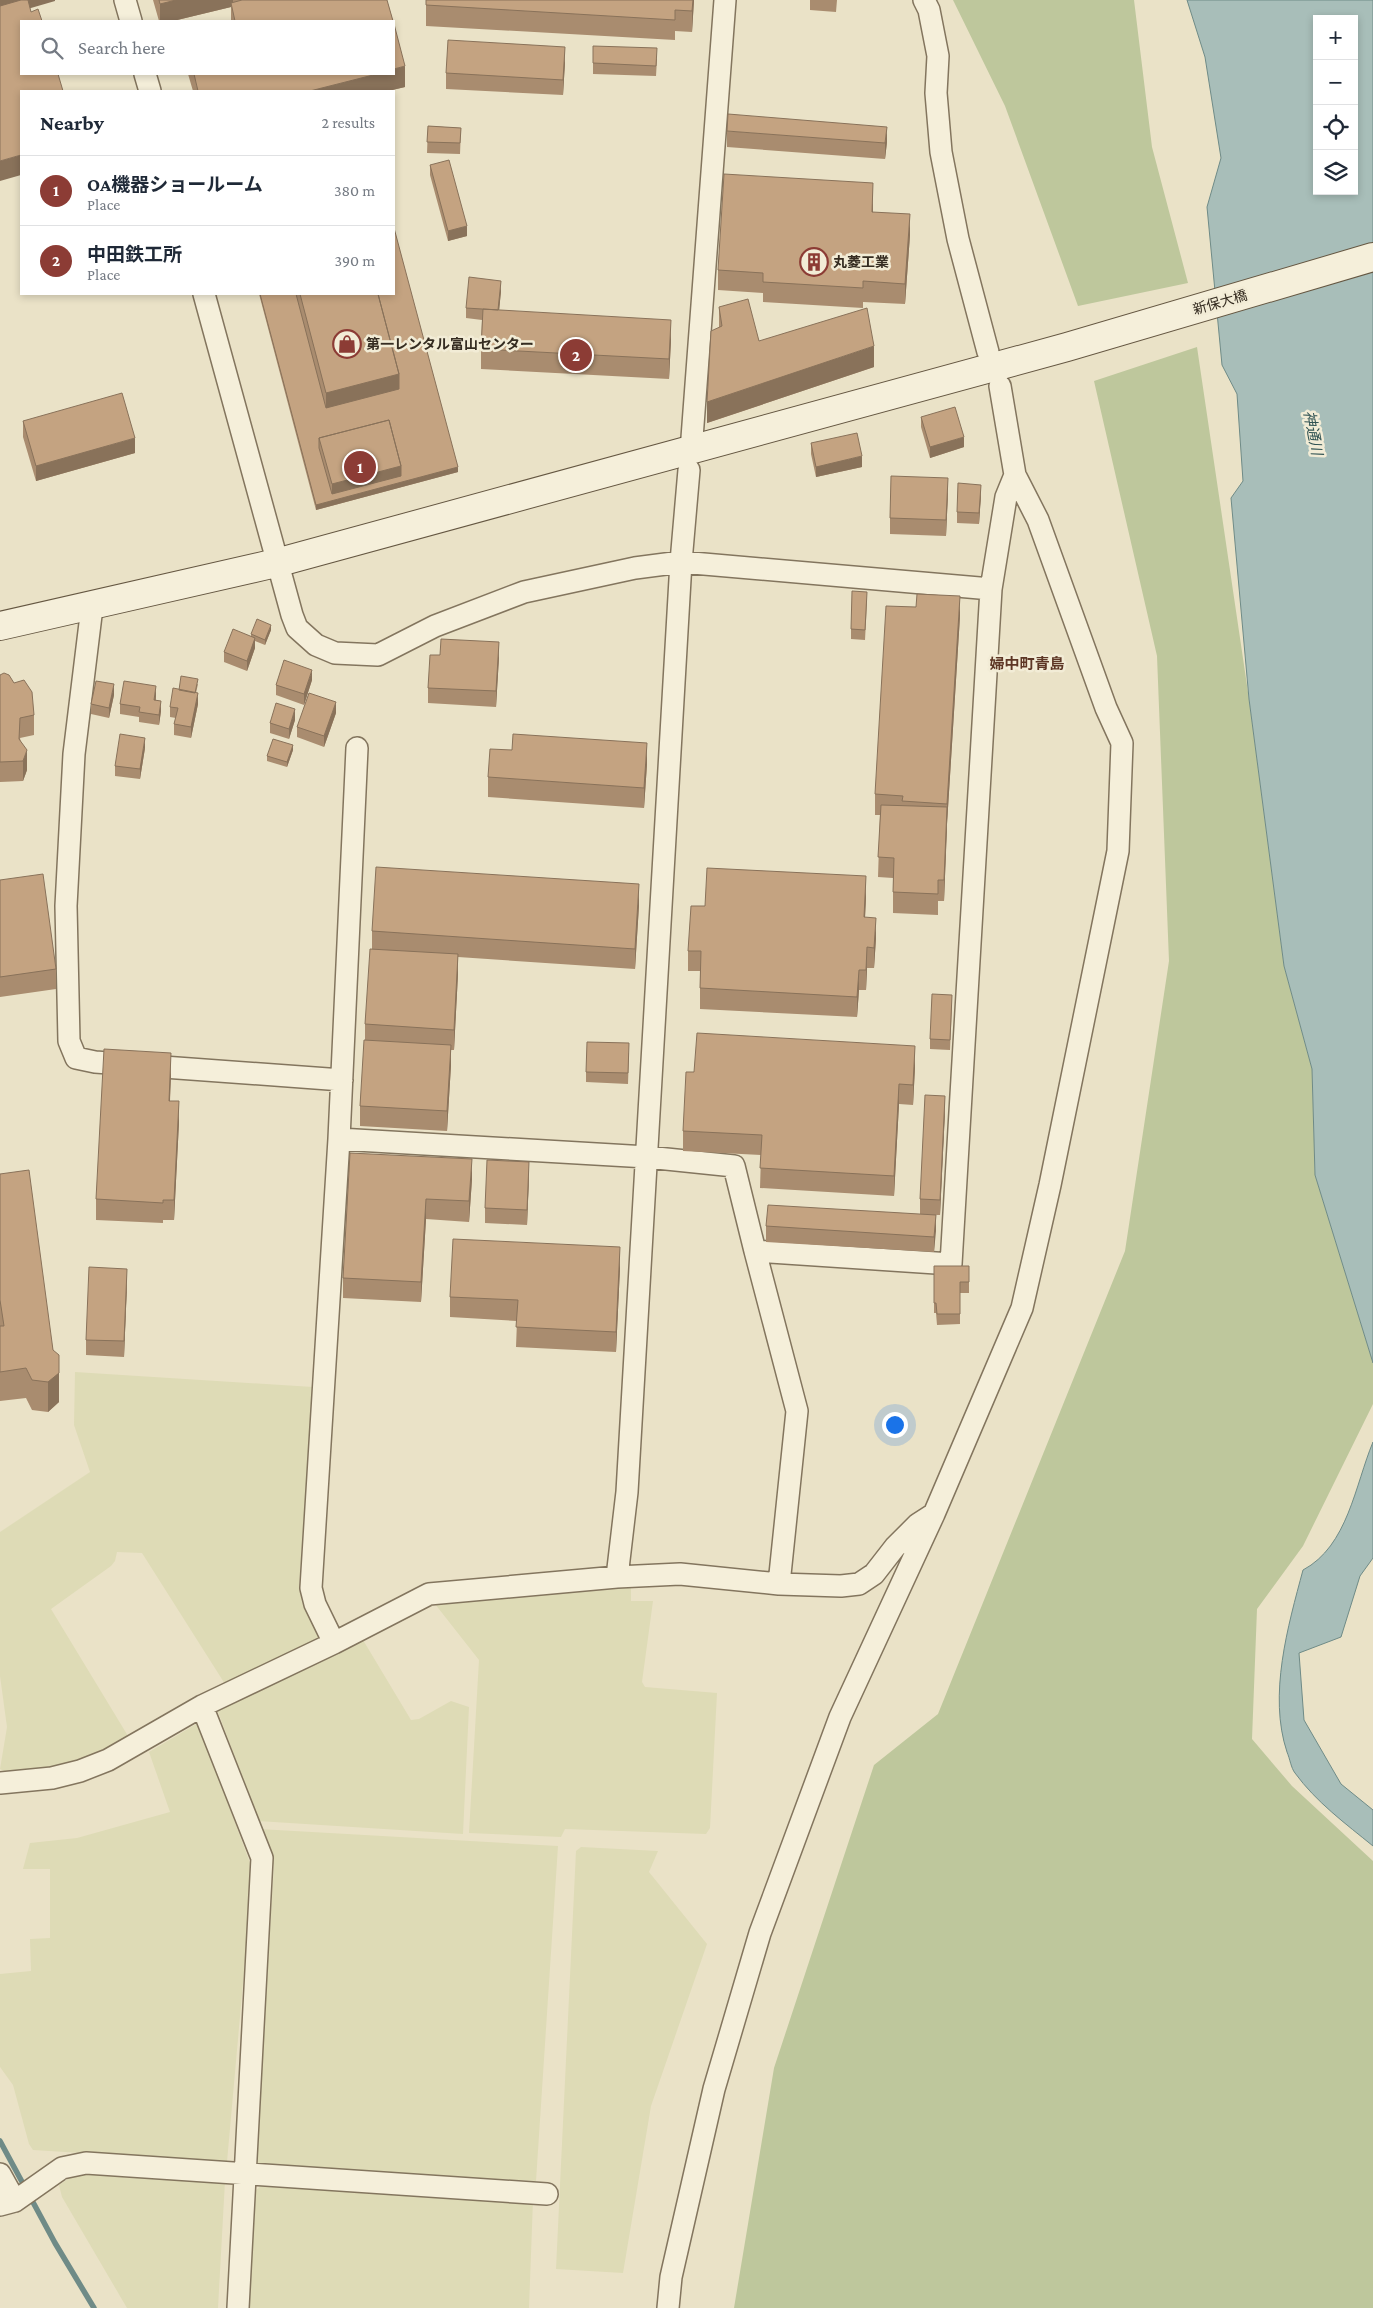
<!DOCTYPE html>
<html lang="en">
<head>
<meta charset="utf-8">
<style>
	:root { --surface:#fff; --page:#f6f6f7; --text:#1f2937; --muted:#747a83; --line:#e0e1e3; --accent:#8c3c35 }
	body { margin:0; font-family:"Crimson Pro","Noto Sans JP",serif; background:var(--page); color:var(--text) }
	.controls { position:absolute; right:15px; top:15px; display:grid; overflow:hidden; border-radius:0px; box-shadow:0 2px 8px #0003 }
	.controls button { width:45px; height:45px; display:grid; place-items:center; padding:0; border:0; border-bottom:1px solid var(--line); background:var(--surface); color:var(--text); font:25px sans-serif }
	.you { position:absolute; left:894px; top:1424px; width:18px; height:18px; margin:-12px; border:4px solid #fff; border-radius:50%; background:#1a73e8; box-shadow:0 0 0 8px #1a73e833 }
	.badge { display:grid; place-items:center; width:32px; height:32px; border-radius:50%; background:var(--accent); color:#fff; font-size:16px; font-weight:700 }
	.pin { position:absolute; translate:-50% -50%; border:2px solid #fff; box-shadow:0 1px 5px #0006 }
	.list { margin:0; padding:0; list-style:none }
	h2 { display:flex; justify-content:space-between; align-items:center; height:65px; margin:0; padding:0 20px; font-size:21px }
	h2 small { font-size:16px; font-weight:400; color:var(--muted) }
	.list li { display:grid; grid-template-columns:32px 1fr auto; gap:15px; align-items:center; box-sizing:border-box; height:70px; padding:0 20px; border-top:1px solid var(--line) }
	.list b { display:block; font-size:19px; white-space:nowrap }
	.list p { margin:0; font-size:16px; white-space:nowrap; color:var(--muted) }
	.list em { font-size:16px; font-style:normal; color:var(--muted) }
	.icon { flex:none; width:28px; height:28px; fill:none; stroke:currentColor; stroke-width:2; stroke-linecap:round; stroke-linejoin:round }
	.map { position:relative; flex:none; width:1373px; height:2308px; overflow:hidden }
	.search { position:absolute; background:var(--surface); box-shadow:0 2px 8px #0003; left:20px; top:20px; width:375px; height:55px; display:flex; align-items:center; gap:12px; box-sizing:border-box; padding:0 18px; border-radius:0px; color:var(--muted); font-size:19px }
	.panel { position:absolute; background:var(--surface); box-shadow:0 2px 8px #0003; left:20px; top:90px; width:375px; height:205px; border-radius:0px }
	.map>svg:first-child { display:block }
	.farmland { fill:#dedbb6 }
	.green { fill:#bec79c }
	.water { fill:#a8beb9; stroke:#6f8b87; fill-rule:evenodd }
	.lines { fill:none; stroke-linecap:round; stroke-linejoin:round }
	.stream { stroke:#6f8b87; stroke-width:5.5 }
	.street-casing { stroke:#83755e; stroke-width:24 }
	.secondary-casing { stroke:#655742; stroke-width:30 }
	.street { stroke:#f5efda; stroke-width:21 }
	.secondary { stroke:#f5efda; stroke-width:28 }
	.wall { fill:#a98c6f }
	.shaded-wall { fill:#89725a }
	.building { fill:#c4a381; stroke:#89725a; fill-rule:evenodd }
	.labels { text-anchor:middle; stroke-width:5; stroke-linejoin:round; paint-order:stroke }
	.poi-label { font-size:14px; font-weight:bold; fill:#352c21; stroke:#f2ecd6; text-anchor:start }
	.street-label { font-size:14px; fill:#352c21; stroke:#f2ecd6 }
	.water-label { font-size:15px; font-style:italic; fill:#315353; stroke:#f2ecd6 }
	.neighbourhood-label { font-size:15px; font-weight:bold; fill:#5d3625; stroke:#f2ecd6 }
</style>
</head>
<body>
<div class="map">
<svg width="1373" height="2308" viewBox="0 0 1373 2308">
	<rect width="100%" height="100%" fill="#eae2c7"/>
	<path class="farmland" d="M75,1372l238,15 -14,200 3,16 21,38 -98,43 -83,-131 -25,-1 -2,9 -4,5 -60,43 77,127 -27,18 -26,10 -67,9 -8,-4 7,-42 -7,-51v-144l90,-60 -16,-47z
		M631,1584v17h22l-11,81 3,5 72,6 -7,135 -4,6 -141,-5 -4,8 -92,-4 10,-173 -44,-56z
		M363,1640l48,80 8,-1 32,-18 18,6 -6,127 -205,-13 -41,-112z
		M198,1723l55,148 -26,291 -194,-12 -4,-6 -16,-59 -13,-18v-93l31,-3 -1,-32 20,-1v-69h-27l7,-26 47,-5 93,-26 -21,-60z
		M259,1829l299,17 -22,335 -281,-14 19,-301z
		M581,1847l77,4 -9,21 58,72 -56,162 -28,167 -67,-4 20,-418z
		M77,2173l148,8 -7,127h-91l-65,-111 -3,-12z
		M262,2185l271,15 -4,108h-282l7,-116z"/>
	<path class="green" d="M953,0h181l18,147 36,136 -110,23 -73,-200z
		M1197,347l52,352 35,267 28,103 3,106 58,188v41l-70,142 -46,63 -5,130 40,47 81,75v447h-639l40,-240 100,-303 64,-51 187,-463 44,-290 -12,-305 -63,-275z"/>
	<path class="water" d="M1187,0h186v1363l-58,-188 -3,-106 -28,-103 -35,-267 -18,-201 12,-17 -6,-87 -15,-29 -15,-158 14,-49 -16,-101zM1317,19h37v172h-37z
		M1373,1442v116l-13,18 -19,61 -42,16 5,67 37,64 32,26v36c-27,-22 -57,-44 -78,-73 -4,-5 -5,-14 -8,-21 -19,-57 1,-126 16,-182 45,-24 52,-85 70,-128z"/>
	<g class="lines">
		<path class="stream" d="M0,2141l55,102 39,65"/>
		<defs>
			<path id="street" d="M125,0l6,21
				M924,0l5,10 9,46 -2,37 5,59 17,87 30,113
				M145,74l5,17
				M204,294l88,321 5,13 19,17 19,8 43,2 57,-29 89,-34 111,-24 46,-6 310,27
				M692,438l33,-438
				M92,607l-18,147 -8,152 3,135 7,17 19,4 247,18
				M339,1139l308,18 87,9 21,85 196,13 40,-675 15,-92 9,-22
				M755,1251l42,160 -18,173
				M617,1577l10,-85 54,-930 8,-92
				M334,1643l-19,-39 -4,-16 28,-449 18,-391
				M202,1706l60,152 -24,450
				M0,1783l52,-5 28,-7 28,-11 94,-54 132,-63 95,-49 188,-17 63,-3 99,10 62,2 18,-2 15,-10 21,-27 23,-23 14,-9
				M0,2174l15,27
				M0,2205l15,-4 47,-33 24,-5 461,31
				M668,2308l3,-31 43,-188 46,-156 80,-216 94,-203 88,-206 28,-123 68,-334 4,-108 -16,-35 -68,-188 -23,-45 -15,-89"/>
			<path id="secondary" d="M0,626l276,-63 791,-216 306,-90"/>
		</defs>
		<use href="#street" class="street-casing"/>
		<use href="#secondary" class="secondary-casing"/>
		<use href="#street" class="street"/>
		<use href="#secondary" class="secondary"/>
	</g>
	<path class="wall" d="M153,0h234l6,21h-162v-14l-58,14h-14z
		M426,0h268l-2,32 -17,-1v9l-249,-14z
		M810,0h27l-1,12 -26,-2z
		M593,46l64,13 -1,17 -63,-2z
		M565,62l-2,33 -117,-6v-16z
		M188,74h206l11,13 -17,4h-195z
		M428,126l33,2 -1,26 -33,-1z
		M727,131l160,11 -2,17 -158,-12z
		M430,165l37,71 -19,5 -18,-66z
		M873,204v8l37,23 -5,69 -42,-2v6l-100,-6v-9l-45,-3v-20z
		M501,291l-2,19 172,30 -2,39 -188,-10v-20l1,-29 -16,-2v-10z
		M259,294h135l64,178 -142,38z
		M719,307l40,34 115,26 -167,56 12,-96z
		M921,417l43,30 -34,11 -9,-31z
		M23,421l112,32 -99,28 -13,-44z
		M811,443l51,24 -46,10 -5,-23z
		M948,493l-2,43 -56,-2v-16z
		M981,495l-2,29 -22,-1v-11z
		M867,602l-2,38 -14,-1v-10z
		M960,616l-13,208 -3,77h-6v14l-45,-2v-35l-15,-1 2,-62h-5v-21z
		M271,630l-6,15 -10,-4v7l-8,23 -23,-9v-10l27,-16v-2z
		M440,655l59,2 -3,50 -68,-4v-15z
		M0,675l14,8 20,32v20l-14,3 7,32 -4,11 -23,1z
		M312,680l-8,25 -28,-10v-10z
		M198,684l-2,9 2,11 -7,34 -17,-3v-11l2,-6 -6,-1v-10l9,-17z
		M114,695l-5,23 -18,-4v-10z
		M156,696v4l5,11 -2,14 -20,-3v-5l-19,-3v-10z
		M336,713l-12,34 -27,-10v-10z
		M295,720l-6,19 -19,-6v-10z
		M145,748l-5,31 -25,-3v-10z
		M293,750l-6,17 -20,-6v-5z
		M647,764l-3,44 -156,-11v-20z
		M0,880l56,89v20l-56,8z
		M866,897l-1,20 11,21 -2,30h-7l-1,22h-7l-2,27 -157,-8v-38h-12v-20l17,-45z
		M639,905l-4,64 -177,-12v17l-4,76h-3v15l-4,66 -87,-5v-20l5,-66v-16l7,-75v-18z
		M952,1005l-2,45 -20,-1v-10z
		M629,1053l-1,31 -42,-2v-10z
		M915,1067l-2,38 -14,-1 -5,92 -134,-8 1,-33 -78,-4v-20l11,-59z
		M171,1073l-1,28 9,21 -5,98h-11v3l-67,-3v-21z
		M945,1111l-5,104h-4l-2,37 -168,-10v-16l154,-12v-15z
		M350,1153l122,26 -3,43 -43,-3 -5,83 -78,-4v-20z
		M0,1174l53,176 6,34v18l-11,10 -16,-2 -6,-12 -26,3z
		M529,1177l-2,48 -42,-2v-15z
		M934,1266h35v27h-9v31l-23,1 -1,-12h-2z
		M620,1268l-4,84 -100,-5 1,-26 -67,-4v-20z
		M127,1284l-3,73 -38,-2v-15z"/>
	<path class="shaded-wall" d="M0,0h55v1l-55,16z
		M176,0h57v6l-2,-3v4l-58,14h-13v-17z
		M693,0h1l-2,32v-21z
		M565,47v15l-2,33v-15z
		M405,66v21l-17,4h-78l67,-17h17v-5z
		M887,127v15l-2,17v-16z
		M21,155v20l-21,6v-20z
		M873,183v21l-1,28v-20z
		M910,214v21l-5,69v-20z
		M467,226v10l-19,5v-10z
		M501,281v10l-3,31v-11z
		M671,320v20l-2,39v-20z
		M874,346v21l-167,56v-21z
		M399,374v21l-73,18v-20z
		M964,437v10l-34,11v-11z
		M135,438v15l-99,28v-15z
		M862,456v11l-46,10v-10z
		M401,466v15l-69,18v-15z
		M458,467v5l-142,38v-5z
		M948,478v15l-2,43v-16z
		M981,485v10l-2,29v-11z
		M960,596v20l-13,208v-20z
		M271,625v5l-6,15v-5z
		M255,638v10l-8,23v-10z
		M499,642v15l-3,50v-16z
		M312,670v10l-8,25v-11z
		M114,684v11l-5,23v-10z
		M156,686v10l-2,15v-11z
		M198,693v11l-7,34v-11z
		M161,701v10l-2,14v-10z
		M336,702v11l-12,34v-11z
		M295,709v11l-6,19v-10z
		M145,738v10l-5,31v-10z
		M647,743v21l-3,44v-20z
		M293,745v5l-6,17v-5z
		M27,750v20l-4,11v-20z
		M947,807v21l-3,73v-21z
		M866,876v21l-2,41v-21z
		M639,884v21l-4,64v-20z
		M876,918v20l-2,30v-20z
		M867,947v21l-1,22v-20z
		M458,954v20l-4,76v-20z
		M859,970v20l-2,27v-20z
		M451,1045v20l-4,66v-20z
		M915,1046v21l-2,38v-20z
		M171,1053v20l-2,48v-20z
		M899,1084v20l-5,92v-20z
		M945,1096v15l-5,104v-15z
		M179,1101v21l-5,98v-20z
		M472,1159v20l-3,43v-21z
		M529,1162v15l-2,48v-15z
		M426,1199v20l-5,83v-20z
		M936,1215v16l-2,21v-15z
		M620,1247v21l-4,84v-20z
		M127,1269v15l-3,73v-16z
		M59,1355v47l-11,10v-30z"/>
	<path class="building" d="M21,0h7l3,12 7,-3 4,12h-21v53h37l5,17h-42v64l-21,6v-155z
		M159,0h17l-16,4z
		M242,0h145l6,21h-158l-4,-18z
		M426,0h267l-1,11 -17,-1v10l-249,-15z
		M394,24l11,42 -11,3z
		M448,40l117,7 -2,33 -117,-7z
		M593,46l64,2 -1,18 -63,-3z
		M194,74h183l-67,17h-112z
		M728,114l159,13 -2,16 -158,-12z
		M428,126l33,2 -1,15 -33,-1z
		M449,160l18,66 -19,5 -18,-66z
		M724,174l149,9 -1,29 38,2 -5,70 -42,-3v7l-100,-6v-9l-45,-3z
		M394,228l64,239 -142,38 -56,-211h36l30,114 73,-19v-15l-21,-80h16zM389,420l12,46v10l-69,18 -13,-46v-10z
		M469,277l32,4 -3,29 -32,-2z
		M300,294h78l21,80 -73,19z
		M748,299l11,42 108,-33 7,38 -167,56 4,-71 11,-5 -3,-19z
		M483,309l188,11 -2,39 -188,-10z
		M122,393l13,45 -99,28 -13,-45z
		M955,407l9,30 -34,10 -9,-30z
		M389,420l12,46 -69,18 -13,-46z
		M857,433l5,23 -46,11 -5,-24z
		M891,476l57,2 -2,42 -56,-2z
		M958,483l23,2 -2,28 -22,-1z
		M852,591l15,1 -2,38 -14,-1z
		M917,594l43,2 -13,208 -45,-3 1,-5 -28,-2 11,-188 30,1z
		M257,619l14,6 -6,15 -14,-6z
		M233,629l22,9 -8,23 -23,-9z
		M441,639l58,3 -3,49 -68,-3 2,-33h10z
		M284,660l28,10 -8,24 -28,-9z
		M4,673l5,2 5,8 10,-3 8,12 2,23 -14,3 -1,21 8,11 -4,11 -23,1v-87z
		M181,676l17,3 -3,14 -16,-3z
		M96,681l18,3 -5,24 -18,-4z
		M124,681l32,5 -2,14 7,1 -2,14 -20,-3 1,-5 -20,-3z
		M173,688l25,5 -7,34 -17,-3 4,-16 -8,-1z
		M309,693l27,9 -12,34 -27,-9z
		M276,703l19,6 -6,20 -19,-6z
		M120,734l25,4 -5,31 -25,-3z
		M513,734l134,9 -3,45 -156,-11 2,-28 22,1z
		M273,739l20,6 -6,17 -20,-6z
		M881,805l66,2 -3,73h-6v14l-45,-2 1,-34 -16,-1z
		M376,867l263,17 -4,65 -263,-18z
		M707,868l159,8 -2,41 12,1 -2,30 -7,-1 -1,23h-7l-2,27 -157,-9 1,-37h-13l3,-45h14z
		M43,874l13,95 -56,8v-97z
		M370,949l88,5 -4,76 -89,-6z
		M932,994l20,1 -2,45 -20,-1z
		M697,1033l218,13 -2,39 -14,-1 -5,92 -134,-8 2,-33 -79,-4 3,-59h8z
		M364,1040l87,5 -4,66 -87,-5z
		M587,1042l42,1 -1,30 -42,-1z
		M104,1049l67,4 -2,48h10l-5,99h-11v3l-67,-4z
		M925,1095l20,1 -5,104 -20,-1z
		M350,1153l122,6 -3,42 -43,-2 -5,83 -78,-4z
		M487,1160l42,2 -2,48 -42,-2z
		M29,1170l24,180 6,5v18l-11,9 -16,-2 -6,-12 -26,4v-46h4l-4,-26v-126z
		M768,1205l168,10 -2,22 -168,-11z
		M453,1239l167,8 -4,85 -100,-5 2,-27 -68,-3z
		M934,1266h35v16h-9v32h-23l-1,-11h-2z
		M89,1267l38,2 -3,72 -38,-1z"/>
	<defs>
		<symbol id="building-ring" viewBox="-11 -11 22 22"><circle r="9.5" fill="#f2ecd6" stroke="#8c3c35" stroke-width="1.5"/><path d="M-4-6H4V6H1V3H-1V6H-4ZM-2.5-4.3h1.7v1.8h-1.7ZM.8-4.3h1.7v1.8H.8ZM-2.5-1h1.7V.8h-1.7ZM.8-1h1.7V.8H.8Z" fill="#8c3c35"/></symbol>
		<symbol id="shop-ring" viewBox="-11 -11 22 22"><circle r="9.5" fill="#f2ecd6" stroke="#8c3c35" stroke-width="1.5"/><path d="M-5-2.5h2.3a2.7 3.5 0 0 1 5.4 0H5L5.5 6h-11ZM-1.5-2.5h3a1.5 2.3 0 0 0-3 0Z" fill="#8c3c35"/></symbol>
	</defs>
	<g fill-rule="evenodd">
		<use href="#building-ring" x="798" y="246" width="32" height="32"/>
		<use href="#shop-ring" x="331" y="328" width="32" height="32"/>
	</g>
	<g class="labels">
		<g class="poi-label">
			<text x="833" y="267">丸菱工業</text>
			<text x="366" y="349">第一レンタル富山センター</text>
		</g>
		<g class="street-label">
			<text transform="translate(1220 302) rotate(-16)" y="5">新保大橋</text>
		</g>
		<g class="water-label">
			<text transform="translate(1313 433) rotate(79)" y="5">神通川</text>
		</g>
		<g class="neighbourhood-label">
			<text x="1027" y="669">婦中町青島</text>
		</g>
	</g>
</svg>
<div class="controls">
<button>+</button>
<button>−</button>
<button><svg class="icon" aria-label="locate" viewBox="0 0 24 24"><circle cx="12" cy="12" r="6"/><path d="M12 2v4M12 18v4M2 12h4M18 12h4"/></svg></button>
<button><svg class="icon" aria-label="layers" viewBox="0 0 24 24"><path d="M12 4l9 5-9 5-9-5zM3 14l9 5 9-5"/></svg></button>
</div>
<div class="you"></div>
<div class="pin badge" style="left:360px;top:467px">1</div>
<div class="pin badge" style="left:576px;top:355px">2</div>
<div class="search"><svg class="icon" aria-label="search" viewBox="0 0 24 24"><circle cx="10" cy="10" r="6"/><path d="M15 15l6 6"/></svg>Search here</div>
<section class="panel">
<h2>Nearby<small>2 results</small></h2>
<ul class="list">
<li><span class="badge">1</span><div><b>OA機器ショールーム</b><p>Place</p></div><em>380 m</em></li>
<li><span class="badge">2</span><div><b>中田鉄工所</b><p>Place</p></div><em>390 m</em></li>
</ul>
</section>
</div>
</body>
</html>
